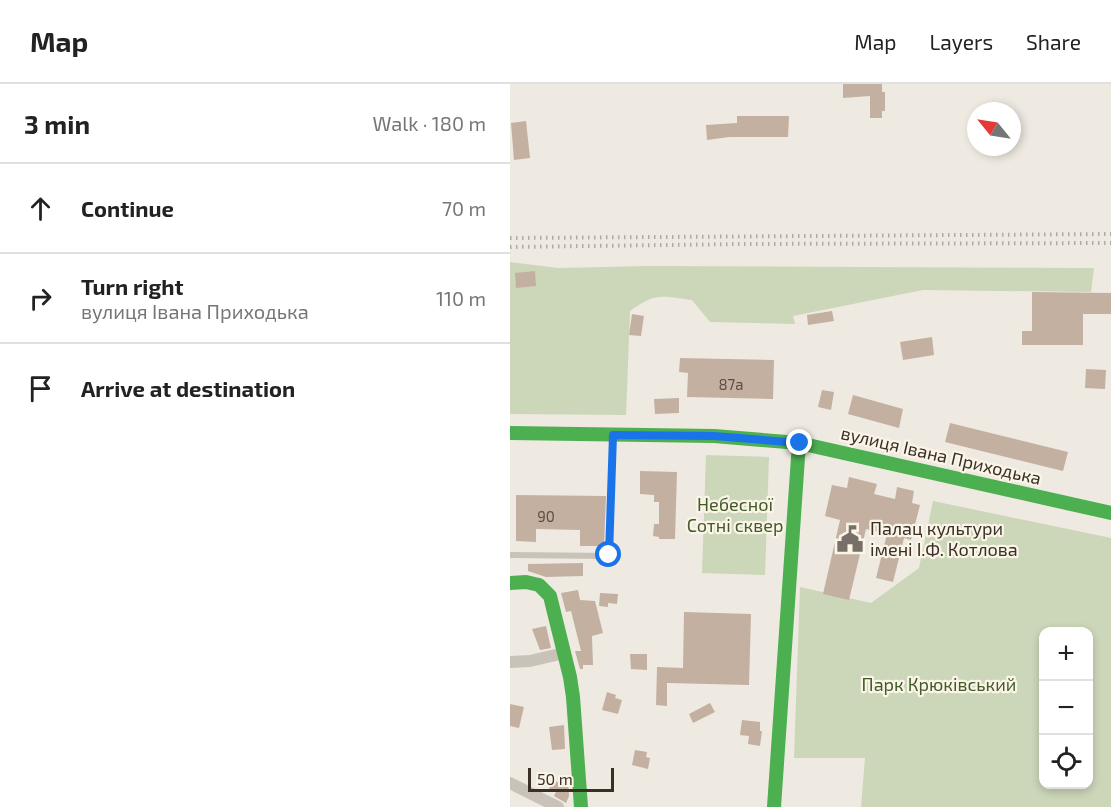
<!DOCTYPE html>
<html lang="en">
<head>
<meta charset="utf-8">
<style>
	:root { --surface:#fff; --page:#f6f6f6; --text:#222; --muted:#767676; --line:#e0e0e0 }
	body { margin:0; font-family:"Exo 2",sans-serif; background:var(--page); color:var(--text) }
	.controls { position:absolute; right:18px; bottom:18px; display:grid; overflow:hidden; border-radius:12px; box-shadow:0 3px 9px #0003 }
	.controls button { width:54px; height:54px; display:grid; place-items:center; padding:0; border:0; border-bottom:2px solid var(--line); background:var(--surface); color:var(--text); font:30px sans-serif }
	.compass { position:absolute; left:457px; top:18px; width:54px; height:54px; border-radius:50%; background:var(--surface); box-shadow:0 3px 9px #0003; rotate:300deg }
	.scale { position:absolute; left:18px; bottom:15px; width:86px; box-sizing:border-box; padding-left:6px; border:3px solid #392f27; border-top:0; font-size:16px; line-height:21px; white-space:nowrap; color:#392f27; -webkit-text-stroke:4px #fbf5e8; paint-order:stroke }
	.stop { position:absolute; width:18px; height:18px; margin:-14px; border:4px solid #1a73e8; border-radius:50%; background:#fff }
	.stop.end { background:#1a73e8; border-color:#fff; box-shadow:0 2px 6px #0008 }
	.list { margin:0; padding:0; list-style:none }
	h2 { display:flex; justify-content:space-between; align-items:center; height:78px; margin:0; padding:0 24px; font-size:26px }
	h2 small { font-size:20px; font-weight:400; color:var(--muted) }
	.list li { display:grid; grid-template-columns:39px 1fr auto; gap:18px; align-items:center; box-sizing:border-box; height:90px; padding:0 24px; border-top:2px solid var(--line) }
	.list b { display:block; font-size:22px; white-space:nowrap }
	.list p { margin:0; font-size:20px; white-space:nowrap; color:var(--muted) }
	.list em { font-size:20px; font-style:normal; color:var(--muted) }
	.icon { flex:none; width:33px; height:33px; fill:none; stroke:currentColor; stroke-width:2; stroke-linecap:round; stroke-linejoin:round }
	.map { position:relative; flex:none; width:601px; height:723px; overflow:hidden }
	header { display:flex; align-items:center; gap:36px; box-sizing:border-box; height:84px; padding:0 30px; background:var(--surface); border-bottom:2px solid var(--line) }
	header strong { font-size:28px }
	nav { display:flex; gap:33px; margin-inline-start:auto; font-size:21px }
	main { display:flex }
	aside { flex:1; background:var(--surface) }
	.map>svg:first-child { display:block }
	.green { fill:#ccd6b9; fill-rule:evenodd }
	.building { fill:#c4b0a1 }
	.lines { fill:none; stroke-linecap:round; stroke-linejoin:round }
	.lane { stroke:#c8c2b9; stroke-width:6 }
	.street { stroke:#c8c2b9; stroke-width:12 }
	.fast { stroke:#4caf50; stroke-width:14 }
	.rail { stroke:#afaaa4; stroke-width:4; stroke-dasharray:1.5 4.5; stroke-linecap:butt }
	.route { stroke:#1a73e8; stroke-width:8 }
	.labels { text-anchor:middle; stroke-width:4.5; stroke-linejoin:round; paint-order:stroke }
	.number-label { font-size:15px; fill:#5c4f46 }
	.street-label { font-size:18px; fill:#392f27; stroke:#fbf5e8 }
	.park-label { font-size:18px; fill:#415a28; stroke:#fbf5e8 }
	.poi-label { font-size:18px; fill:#392f27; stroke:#fbf5e8; text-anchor:start }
</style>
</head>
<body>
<header>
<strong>Map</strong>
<nav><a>Map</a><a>Layers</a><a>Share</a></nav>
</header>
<main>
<aside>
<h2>3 min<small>Walk · 180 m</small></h2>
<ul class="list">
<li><svg class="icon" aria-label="ahead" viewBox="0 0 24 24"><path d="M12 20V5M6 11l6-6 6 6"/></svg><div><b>Continue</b></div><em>70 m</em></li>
<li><svg class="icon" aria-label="right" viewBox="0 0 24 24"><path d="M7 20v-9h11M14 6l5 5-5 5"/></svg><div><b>Turn right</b><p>вулиця Івана Приходька</p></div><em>110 m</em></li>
<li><svg class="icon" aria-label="arrive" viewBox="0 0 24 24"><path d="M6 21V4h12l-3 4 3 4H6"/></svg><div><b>Arrive at destination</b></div></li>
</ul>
</aside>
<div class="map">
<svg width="601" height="723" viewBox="0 0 601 723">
	<rect width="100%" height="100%" fill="#eeeae1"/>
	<path class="green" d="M0,178l48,6 89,-2 447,2 -3,24 -168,-2 -130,26 2,8 -85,-2 -18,-22c-31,-4 -36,-8 -62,11l-4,104 -116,-1z
		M196,371l63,2 -4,118 -63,-2z
		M423,417l178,37v269h-250l4,-49h-71l6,-171 71,16 48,-35zM534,548h44v152h-44z"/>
	<path class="building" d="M333,0h39v8h3v19h-3v7h-12v-22l-27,2z
		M227,32h52l-1,21h-59l-22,3 -1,-15 31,-2z
		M16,37l4,37 -16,2 -3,-37z
		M25,187l1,15 -20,2 -1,-15z
		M522,208l79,1v21h-28v31h-61v-14h10z
		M322,227l2,10 -26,4 -1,-10z
		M122,230l12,2 -3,20 -12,-1z
		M422,253l2,18 -31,5 -3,-18z
		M170,274l94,2 -1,39 -86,-2 1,-24 -9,-1z
		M576,285l20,1 -1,19 -20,-1z
		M312,306l12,2 -3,18 -13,-3z
		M343,311l50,14 -4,19 -51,-14z
		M169,314v15l-24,1 -1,-15z
		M440,339l118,29 -5,19 -118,-29z
		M130,387l37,1 -2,67h-16v-2l-6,-1 1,-12h5v-22h-5v-7l-14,-1z
		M339,393l28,7 -3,10 21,5 2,-12 17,4 -2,12 8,2 -9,35 -7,-2 -11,44 -17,-4 11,-44 -21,-5 -17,71 -26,-6 17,-74 -15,-4 7,-31 15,3z
		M6,411l90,1 -2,50h-24v-16l-44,-1v13l-20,-1z
		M73,479v13l-37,1 -18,-6v-7z
		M68,506l2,10 15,1 8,32 -11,3 1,29h-10v4h-3l-5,-18h6l-10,-40 -5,1 -5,-19z
		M90,509l18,1 -1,10 -9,-1v4l-9,-1z
		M174,528l67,2 -2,71 -82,-2v23l-11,-1 1,-38 26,1z
		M36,542l5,22 -11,2 -8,-21z
		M120,570h17v16l-16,-1z
		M97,608l9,3 -1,3 7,2 -4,14 -16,-4z
		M200,619l5,9 -22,11 -4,-9z
		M0,620l14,3 -5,21 -9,-2z
		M232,636l18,2v9h2l-2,15 -12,-2 1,-8 -9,-1z
		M54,641l1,24 -13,1 -3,-23z
		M125,666l12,2 -1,5 4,1 -2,11 -16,-4z
		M52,692l6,3 1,17 -3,7 -12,-7 2,-4 -7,-3 4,-9 7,3z"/>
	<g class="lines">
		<path class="lane" d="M0,471l99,1 4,-120"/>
		<path class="street" d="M0,578l20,-1 34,-8
			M0,699l48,24"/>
		<path class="fast" d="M0,349l204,3 85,7 312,70
			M0,499l16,-1 13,3 11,11 20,81 3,20 8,110
			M264,723l25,-364"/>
		<path class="rail" d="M0,154l601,-4
			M0,163l231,-3 370,-1"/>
	</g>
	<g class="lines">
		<path class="route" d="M99,471l4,-120 101,1 86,7"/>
	</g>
	<defs>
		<symbol id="civic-bare" viewBox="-9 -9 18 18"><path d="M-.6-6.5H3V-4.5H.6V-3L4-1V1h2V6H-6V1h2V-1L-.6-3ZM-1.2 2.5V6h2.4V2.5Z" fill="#787068" stroke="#fbf5e8" stroke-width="2.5" paint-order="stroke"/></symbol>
	</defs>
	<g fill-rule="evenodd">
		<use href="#civic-bare" x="321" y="436" width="38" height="38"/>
	</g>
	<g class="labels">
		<g class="number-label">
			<text x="221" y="306">87а</text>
			<text x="36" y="438">90</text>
		</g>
		<g class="street-label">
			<text transform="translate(431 372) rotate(13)" y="6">вулиця Івана Приходька</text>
		</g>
		<g class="park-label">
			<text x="225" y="427">Небесної<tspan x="225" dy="21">Сотні сквер</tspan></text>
			<text x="429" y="607">Парк Крюківський</text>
		</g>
		<g class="poi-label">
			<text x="360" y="451">Палац культури<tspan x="360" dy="21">імені І.Ф. Котлова</tspan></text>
		</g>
	</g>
</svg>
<div class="controls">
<button>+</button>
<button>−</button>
<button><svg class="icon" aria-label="locate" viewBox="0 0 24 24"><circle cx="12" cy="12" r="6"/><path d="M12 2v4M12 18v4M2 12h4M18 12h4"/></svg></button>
</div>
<svg class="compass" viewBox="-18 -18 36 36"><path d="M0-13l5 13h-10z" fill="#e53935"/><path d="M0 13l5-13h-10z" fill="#767676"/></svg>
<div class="scale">50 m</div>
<div class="stop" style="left:99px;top:471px"></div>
<div class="stop end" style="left:290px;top:359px"></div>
</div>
</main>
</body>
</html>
